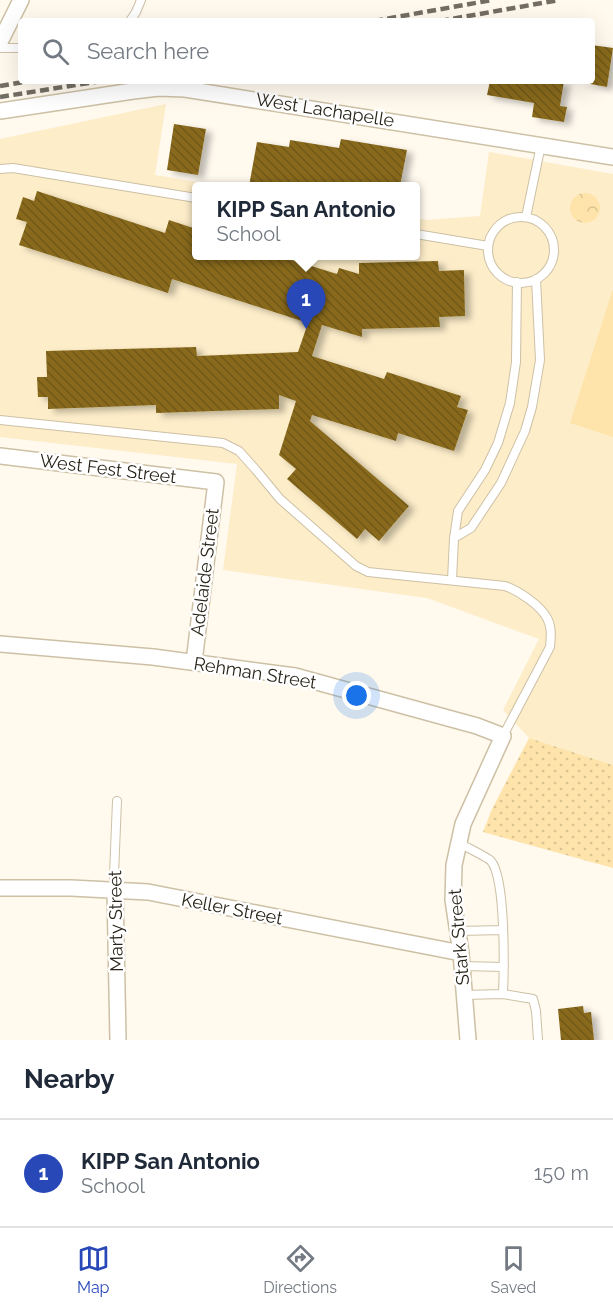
<!DOCTYPE html>
<html lang="en">
<head>
<meta charset="utf-8">
<style>
	:root { --surface:#fff; --page:#f2f2f3; --text:#1f2937; --muted:#747a83; --line:#e0e1e3; --accent:#2848b8 }
	body { margin:0; font-family:Raleway,sans-serif; background:var(--page); color:var(--text) }
	.you { position:absolute; left:357px; top:696px; width:21px; height:21px; margin:-15px; border:4px solid #fff; border-radius:50%; background:#1a73e8; box-shadow:0 0 0 9px #1a73e833 }
	.badge { display:grid; place-items:center; width:39px; height:39px; border-radius:50%; background:var(--accent); color:#fff; font-size:20px; font-weight:700 }
	.pin { position:absolute; translate:-50% -50px; filter:drop-shadow(0 2px 3px #0008) }
	.pin::after { content:''; position:absolute; top:32px; width:21px; height:18px; background:inherit; clip-path:polygon(0 0,100% 0,50% 100%) }
	.popup { position:absolute; left:192px; top:182px; width:228px; height:78px; box-sizing:border-box; display:grid; place-content:center; border-radius:6px; background:var(--surface); filter:drop-shadow(0 2px 4px #0005); font-size:20px; white-space:nowrap; color:var(--muted) }
	.popup b { font-size:22px; color:var(--text) }
	.popup::after { content:''; position:absolute; left:50%; top:100%; margin-left:-12px; border:12px solid transparent; border-top-color:var(--surface) }
	.list { margin:0; padding:0; list-style:none }
	h2 { display:flex; justify-content:space-between; align-items:center; height:78px; margin:0; padding:0 24px; font-size:26px }
	h2 small { font-size:20px; font-weight:400; color:var(--muted) }
	.list li { display:grid; grid-template-columns:39px 1fr auto; gap:18px; align-items:center; box-sizing:border-box; height:108px; padding:0 24px; border-top:2px solid var(--line) }
	.list b { display:block; font-size:22px; white-space:nowrap }
	.list p { margin:0; font-size:20px; white-space:nowrap; color:var(--muted) }
	.list em { font-size:20px; font-style:normal; color:var(--muted) }
	.icon { flex:none; width:33px; height:33px; fill:none; stroke:currentColor; stroke-width:2; stroke-linecap:round; stroke-linejoin:round }
	.map { position:relative; flex:none; width:613px; height:1040px; overflow:hidden }
	.search { position:absolute; background:var(--surface); box-shadow:0 6px 24px #0002; left:18px; right:18px; top:18px; height:66px; display:flex; align-items:center; gap:15px; box-sizing:border-box; padding:0 21px; border-radius:6px; color:var(--muted); font-size:22px }
	.sheet { height:186px; background:var(--surface) }
	nav { display:flex; justify-content:space-around; align-items:center; box-sizing:border-box; height:84px; border-top:2px solid var(--line); background:var(--surface); font-size:16px; color:var(--muted) }
	nav a { display:grid; justify-items:center; gap:3px }
	nav .on { color:var(--accent) }
	.map>svg:first-child { display:block }
	.built { fill:#fdedc9 }
	.grass { fill:url(#grass-dots) }
	.park { fill:url(#park-crowns) }
	.pitch { fill:#fee4aa }
	.building { fill:url(#building-back-hatch); filter:url(#shadow) }
	.lines { fill:none; stroke-linecap:round; stroke-linejoin:round }
	.service-casing { stroke:#cdc0a5; stroke-width:10 }
	.minor-casing { stroke:#cdc0a5; stroke-width:18 }
	.service { stroke:#fff; stroke-width:8 }
	.minor { stroke:#fff; stroke-width:15 }
	.rail { stroke:#736e63; stroke-width:4.5; stroke-dasharray:9 4.5; stroke-linecap:butt }
	.labels { text-anchor:middle; stroke-width:5; stroke-linejoin:round; paint-order:stroke }
	.street-label { font-size:18px; fill:#2a251a; stroke:#fff }
</style>
</head>
<body>
<div class="map">
<svg width="613" height="1040" viewBox="0 0 613 1040">
	<defs>
		<pattern id="grass-dots" width="8" height="8" patternUnits="userSpaceOnUse" patternTransform="scale(1.5)"><rect width="8" height="8" fill="#fee4aa"/><path d="M2 2h.1M6 6h.1" fill="none" stroke="#dac392" stroke-width="1.8" stroke-linecap="round"/></pattern>
		<pattern id="park-crowns" width="20" height="18" patternUnits="userSpaceOnUse" patternTransform="scale(1.5)"><rect width="20" height="18" fill="#fee4aa"/><path d="M2 6a3 3 0 1 1 6 0M12 15a3 3 0 1 1 6 0" fill="none" stroke="#dac392"/></pattern>
		<pattern id="building-back-hatch" width="6" height="6" patternUnits="userSpaceOnUse" patternTransform="scale(1.5)"><rect width="6" height="6" fill="#896b1d"/><path d="M-1 5l2 2M0 0l6 6M5-1l2 2" fill="none" stroke="#705819"/></pattern>
		<filter id="shadow"><feDropShadow dx="6" dy="3.5" stdDeviation="3" flood-color="#0004"/></filter>
	</defs>
	<rect width="100%" height="100%" fill="#fff9ee"/>
	<path class="built" d="M166,104l-11,71 67,11h-26v70h220v-38l10,2 54,-4 9,-64 124,22v591l-84,-27 -26,-28 36,-71 -112,-41 -204,-28 14,-106 -237,-27v-298z"/>
	<path class="grass" d="M529,738l84,27v103l-130,-36 9,-23z"/>
	<path class="park" d="M570 208a15 15 0 1 1 30 0a15 15 0 1 1-30 0Z"/>
	<path class="pitch" d="M613,289v148l-43,-14z"/>
	<path class="building" d="M592,45l21,3 -6,39 -28,-5v-1h13z
		M490,81h74l-4,25 7,1 -3,15 -32,-5 2,-14 -47,-8z
		M174,124l32,5 -8,46 -31,-5z
		M341,139l66,11 -7,36h-151l8,-44 32,5 1,-7 49,8z
		M37,191l128,42 4,-13 27,9v27h83l58,18 2,-6 20,6v-11l79,-2 1,10 25,-1 1,46 -26,1 1,10 -78,2v8l-40,-12 -10,31 72,23 3,-7 74,24 -4,11 11,3 -14,41 -56,-18 -2,8 -84,-26 -2,6 99,85 -30,35 -14,-12 -8,10 -70,-60 9,-10 -17,-14 17,-54 -17,-6v14l-123,4v-8l-108,4v-12h-10l-1,-20h10l-1,-26 150,-4 1,9 101,-4 10,-29 -136,-44 -4,14 -149,-48 8,-23 -11,-3 7,-22 11,4z
		M583,1006l1,7 7,-1 3,28h-33l-3,-31z"/>
	<g class="lines">
		<defs>
			<path id="service" d="M130,21l6,-9 5,-12
				M0,48h21
				M0,169l13,-1 183,30
				M488 250a33 33 0 1 1 66 0a33 33 0 1 1-66 0Z
				M526,217l15,-72
				M416,234l72,12
				M0,420l223,23 16,8 17,19 24,29 76,67 12,6 137,14c14,5 35,19 42,32 5,9 4,19 3,29l-47,89
				M454,538l17,-10 30,-45 24,-52 7,-24 8,-47 -4,-81
				M452,580l2,-42 4,-27 27,-41 13,-27 12,-40 6,-41 1,-80
				M459,843c7,4 28,14 32,18 15,18 13,109 12,133l30,5 3,12 2,29
				M115,890l-1,-15 3,-74
				M458,931l45,-1
				M462,966l42,1
				M464,995l39,-1"/>
			<path id="minor" d="M0,42l21,-42
				M0,111l133,-20 26,-3 26,1 428,68
				M0,456l216,26 -22,180
				M0,644l153,13 142,19 182,50 26,10 -40,88 -9,41 -1,35 8,53 7,87
				M0,888h71l77,4 313,61
				M115,890l3,150"/>
		</defs>
		<use href="#service" class="service-casing"/>
		<use href="#minor" class="minor-casing"/>
		<use href="#service" class="service"/>
		<use href="#minor" class="minor"/>
		<path class="rail" d="M374,21l118,-21
			M440,21l119,-21
			M0,86l29,-5
			M0,97l101,-16"/>
	</g>
	<g class="labels">
		<g class="street-label">
			<text transform="translate(325 110) rotate(9)" y="6">West Lachapelle</text>
			<text transform="translate(108 469) rotate(7)" y="6">West Fest Street</text>
			<text transform="translate(205 572) rotate(-83)" y="6">Adelaide Street</text>
			<text transform="translate(255 673) rotate(9)" y="6">Rehman Street</text>
			<text transform="translate(232 909) rotate(11)" y="6">Keller Street</text>
			<text transform="translate(116 921) rotate(-91)" y="6">Marty Street</text>
			<text transform="translate(459 937) rotate(-95)" y="6">Stark Street</text>
		</g>
	</g>
</svg>
<div class="you"></div>
<div class="pin badge" style="left:306px;top:329px">1</div>
<div class="popup"><b>KIPP San Antonio</b>School</div>
<div class="search"><svg class="icon" aria-label="search" viewBox="0 0 24 24"><circle cx="10" cy="10" r="6"/><path d="M15 15l6 6"/></svg>Search here</div>
</div>
<section class="sheet">
<h2>Nearby<small></small></h2>
<ul class="list">
<li><span class="badge">1</span><div><b>KIPP San Antonio</b><p>School</p></div><em>150 m</em></li>
</ul>
</section>
<nav>
<a class="on"><svg class="icon" aria-label="map" viewBox="0 0 24 24"><path d="M3 6l6-2 6 2 6-2v14l-6 2-6-2-6 2zM9 4v14M15 6v14"/></svg>Map</a>
<a><svg class="icon" aria-label="directions" viewBox="0 0 24 24"><path d="M12 3l9 9-9 9-9-9zM9 14v-3h6M13 9l2 2-2 2"/></svg>Directions</a>
<a><svg class="icon" aria-label="saved" viewBox="0 0 24 24"><path d="M7 4h10v16l-5-4-5 4z"/></svg>Saved</a>
</nav>
</body>
</html>
